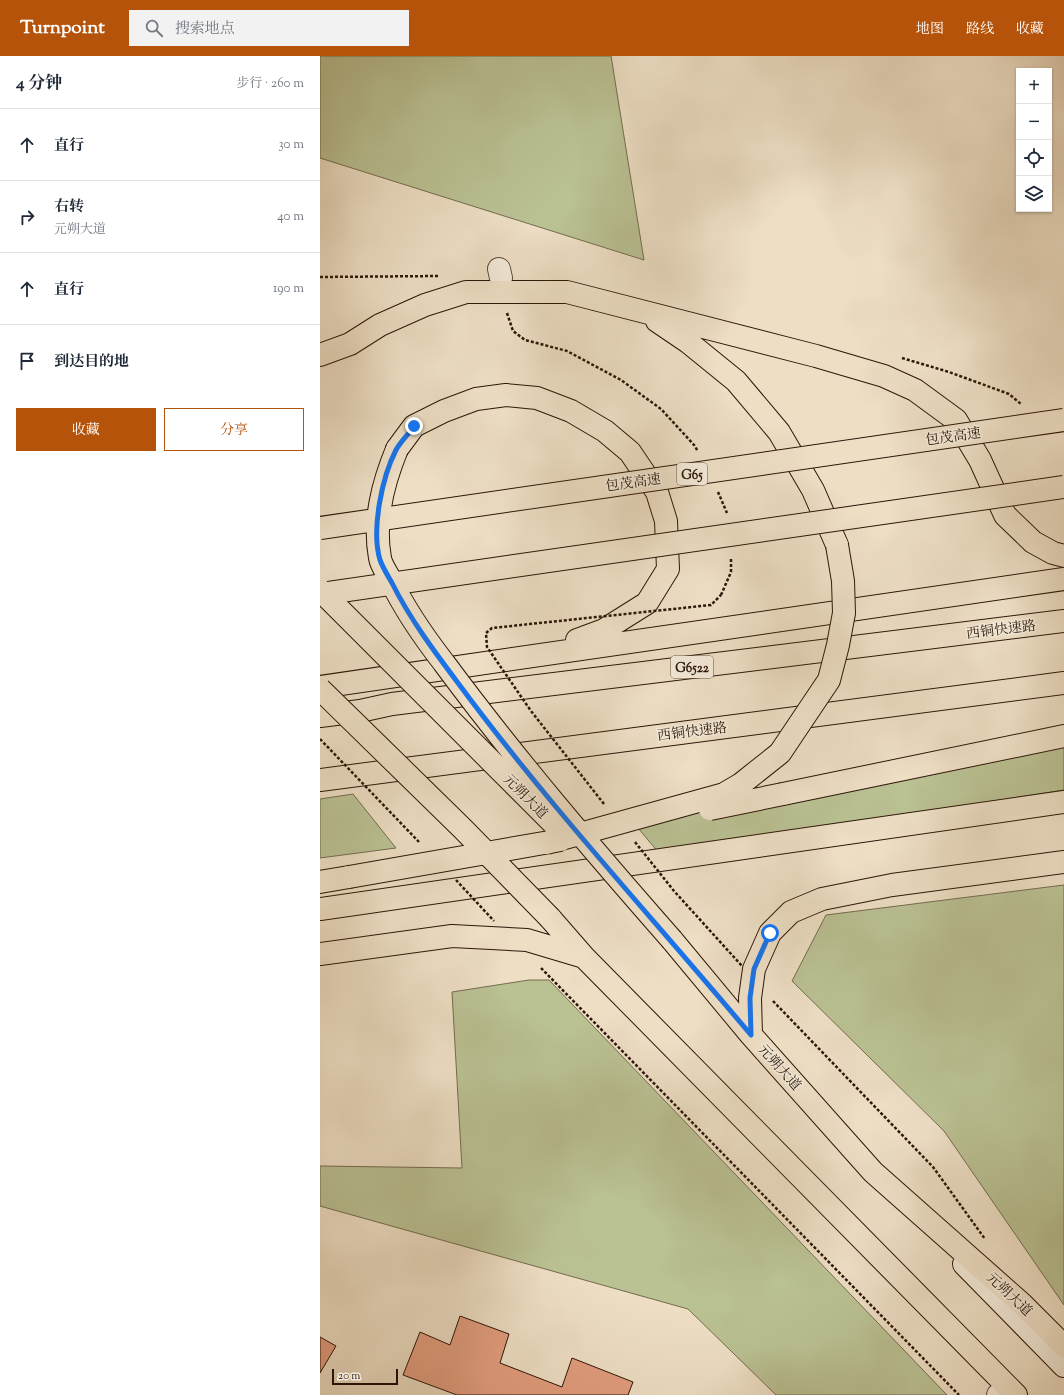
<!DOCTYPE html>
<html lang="zh">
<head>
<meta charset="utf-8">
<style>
	:root { --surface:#fff; --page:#f2f2f3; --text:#1f2937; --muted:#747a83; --line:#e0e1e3; --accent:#b45309 }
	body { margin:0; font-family:"Sorts Mill Goudy","Noto Serif SC",serif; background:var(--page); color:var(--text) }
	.controls { position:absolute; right:12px; top:12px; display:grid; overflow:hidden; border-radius:0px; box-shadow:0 1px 3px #0004 }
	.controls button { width:36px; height:36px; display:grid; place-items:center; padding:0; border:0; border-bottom:1px solid var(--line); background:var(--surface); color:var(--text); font:20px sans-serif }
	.scale { position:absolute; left:12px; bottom:10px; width:66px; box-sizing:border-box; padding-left:4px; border:2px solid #2c1608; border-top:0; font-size:11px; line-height:14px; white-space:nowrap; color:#2c1608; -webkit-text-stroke:3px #f3ead9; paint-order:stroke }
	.stop { position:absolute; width:12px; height:12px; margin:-9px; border:3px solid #1a73e8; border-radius:50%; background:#fff }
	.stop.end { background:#1a73e8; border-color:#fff; box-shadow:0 1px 4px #0008 }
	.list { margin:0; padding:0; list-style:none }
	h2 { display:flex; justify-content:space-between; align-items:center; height:52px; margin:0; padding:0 16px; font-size:17px }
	h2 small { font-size:13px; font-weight:400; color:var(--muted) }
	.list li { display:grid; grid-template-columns:26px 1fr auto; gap:12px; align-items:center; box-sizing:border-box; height:72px; padding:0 16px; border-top:1px solid var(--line) }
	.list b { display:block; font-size:15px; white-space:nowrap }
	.list p { margin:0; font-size:13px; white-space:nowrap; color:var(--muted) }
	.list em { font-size:13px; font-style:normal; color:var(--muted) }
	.actions { display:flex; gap:8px; padding:12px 16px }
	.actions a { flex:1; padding:9px 0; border:1px solid var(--accent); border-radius:0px; text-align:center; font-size:14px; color:var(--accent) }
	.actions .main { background:var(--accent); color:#fff }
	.icon { flex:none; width:22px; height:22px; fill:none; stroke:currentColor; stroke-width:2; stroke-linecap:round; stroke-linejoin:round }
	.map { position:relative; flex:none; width:744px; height:1339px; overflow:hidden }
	header { display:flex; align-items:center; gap:24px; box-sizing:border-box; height:56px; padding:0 20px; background:var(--accent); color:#fff }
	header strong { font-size:19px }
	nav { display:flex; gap:22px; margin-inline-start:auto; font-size:14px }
	.search { width:280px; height:36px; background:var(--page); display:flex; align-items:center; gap:10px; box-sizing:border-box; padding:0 14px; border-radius:0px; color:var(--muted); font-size:15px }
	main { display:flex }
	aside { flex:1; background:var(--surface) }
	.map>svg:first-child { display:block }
	.green { fill:#bac193; stroke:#736c4e }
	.building { fill:#e19d7e; stroke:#2c1608 }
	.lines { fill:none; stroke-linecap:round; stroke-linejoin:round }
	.street-casing { stroke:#5c4837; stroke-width:24 }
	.secondary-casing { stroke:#2c1608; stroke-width:24 }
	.primary-casing { stroke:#2c1608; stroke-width:24 }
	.highway-casing { stroke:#2c1608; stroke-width:24 }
	.path { stroke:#2c1608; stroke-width:2.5; stroke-dasharray:3 2; stroke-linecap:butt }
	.street { stroke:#f3ead9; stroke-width:22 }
	.secondary { stroke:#f3ead9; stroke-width:22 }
	.primary { stroke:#eddec4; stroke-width:22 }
	.highway { stroke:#eddec4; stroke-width:22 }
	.primary-bridge-casing { stroke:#2c1608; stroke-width:24; stroke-linecap:butt }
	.highway-bridge-casing { stroke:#2c1608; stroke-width:24; stroke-linecap:butt }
	.path-bridge { stroke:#2c1608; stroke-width:2.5; stroke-dasharray:3 2; stroke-linecap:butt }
	.primary-bridge { stroke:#eddec4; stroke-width:22 }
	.highway-bridge { stroke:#eddec4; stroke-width:22 }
	.route { stroke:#1a73e8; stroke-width:5 }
	.labels { text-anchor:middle; stroke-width:3; stroke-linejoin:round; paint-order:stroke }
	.shield { fill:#f3ead9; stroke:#685647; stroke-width:1 }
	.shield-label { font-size:13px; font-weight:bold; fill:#2c1608 }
	.street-label { font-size:14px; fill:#2c1608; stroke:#f3ead9 }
</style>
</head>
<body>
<header>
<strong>Turnpoint</strong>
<div class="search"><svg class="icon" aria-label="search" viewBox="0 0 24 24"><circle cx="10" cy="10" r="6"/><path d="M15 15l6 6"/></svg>搜索地点</div>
<nav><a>地图</a><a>路线</a><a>收藏</a></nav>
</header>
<main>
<aside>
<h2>4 分钟<small>步行 · 260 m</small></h2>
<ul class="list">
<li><svg class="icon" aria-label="ahead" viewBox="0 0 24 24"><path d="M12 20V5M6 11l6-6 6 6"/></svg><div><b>直行</b></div><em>30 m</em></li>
<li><svg class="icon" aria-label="right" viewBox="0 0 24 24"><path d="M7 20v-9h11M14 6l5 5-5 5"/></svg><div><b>右转</b><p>元朔大道</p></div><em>40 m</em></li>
<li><svg class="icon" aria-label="ahead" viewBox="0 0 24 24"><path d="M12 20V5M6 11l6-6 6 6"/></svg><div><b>直行</b></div><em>190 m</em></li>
<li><svg class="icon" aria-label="arrive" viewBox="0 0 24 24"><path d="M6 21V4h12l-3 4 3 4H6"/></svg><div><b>到达目的地</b></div></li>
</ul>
<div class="actions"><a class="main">收藏</a><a>分享</a></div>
</aside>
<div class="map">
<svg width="744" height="1339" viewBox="0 0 744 1339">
	<rect width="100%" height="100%" fill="#eddec4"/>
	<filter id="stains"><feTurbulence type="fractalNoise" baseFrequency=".005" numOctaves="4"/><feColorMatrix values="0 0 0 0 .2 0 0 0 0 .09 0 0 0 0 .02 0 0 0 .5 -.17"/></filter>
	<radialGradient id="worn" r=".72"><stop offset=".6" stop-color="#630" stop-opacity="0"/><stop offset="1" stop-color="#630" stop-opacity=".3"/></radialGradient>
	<path class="green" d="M0,0h291l33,204 -324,-102z
		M744,678v56l-405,63 -21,-25 222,-58z
		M33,738l43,54 -76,10v-59z
		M744,829v420l-120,-174 -152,-150 34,-66z
		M209,924h20l398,415h-171l-88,-86 -368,-103v-40l142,2 -10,-176z"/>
	<path class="building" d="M140,1260l49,18 -9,29 62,24 10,-29 61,24 -5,13h-171l-54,-20 17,-43 30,13z
		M0,1281l16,9 -16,27z"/>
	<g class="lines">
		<defs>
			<path id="street" d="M179,213l2,9
				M678,1339l13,-4"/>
			<path id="secondary" d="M644,1208l100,102"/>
			<path id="primary" d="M337,265l31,21 48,39 43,51 34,58 24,55
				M0,299l30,-11 30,-19 45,-20 41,-13h101l249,64 68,20 31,14 41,30 24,40 25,55 28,27 20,11 11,3
				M77,393l17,-23 30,-15 32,-12 30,-4 31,3 34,13 34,20 25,21 27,40 9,29 2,48 -21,34 -43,27 -27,10
				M0,631l744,-108
				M463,738l281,-58
				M0,826l29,-5
				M0,853l744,-107
				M230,862l34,39 432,438
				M352,884l79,95 122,137 149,132 42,42
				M0,898l132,-18 75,4 57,17
				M431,979l-1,-37 4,-29 16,-36 21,-21 31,-13 70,-14 172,-23"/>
			<path id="highway" d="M0,660l40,-5 32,-7 672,-83
				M0,724l744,-97"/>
		</defs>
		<use href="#street" class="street-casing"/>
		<use href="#secondary" class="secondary-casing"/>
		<use href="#primary" class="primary-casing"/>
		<use href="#highway" class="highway-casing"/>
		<path class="path" d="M0,221l118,-1
			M187,257l6,18 12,9 42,11 54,29 40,29 34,37 3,6
			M582,302l47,14 60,22 12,10
			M398,436l9,21
			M401,539l10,-23v-14
			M221,912l418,427
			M453,945l160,166 52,72"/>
		<use href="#street" class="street"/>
		<use href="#secondary" class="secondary"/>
		<use href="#primary" class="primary"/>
		<use href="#highway" class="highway"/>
		<defs>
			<path id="primary-bridge" d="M77,393c-14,34 -24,71 -17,109 1,7 7,15 10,21 15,31 33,57 54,84 71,96 149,187 228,277
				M0,534l233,233
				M0,633l143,140 87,89
				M390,753l73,-15
				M227,787l177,-49 17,-10 39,-31 49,-73 9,-35 6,-32 -1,-32 -6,-36
				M29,821l212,-37"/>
			<path id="highway-bridge" d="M0,472l744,-108
				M0,538l744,-107"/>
		</defs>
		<use href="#primary-bridge" class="primary-bridge-casing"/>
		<use href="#highway-bridge" class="highway-bridge-casing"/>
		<path class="path-bridge" d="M0,683l99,103
			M284,748l-73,-93 -44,-64 -1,-14 6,-5 219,-23 10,-10
			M315,786l39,49 68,75
			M136,824l38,41"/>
		<use href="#primary-bridge" class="primary-bridge"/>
		<use href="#highway-bridge" class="highway-bridge"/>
	</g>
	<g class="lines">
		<path class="route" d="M94,370c-5,8 -13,15 -18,24 -14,27 -25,80 -16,110 3,8 8,16 12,23 18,36 42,68 66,100 91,123 195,235 293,352l-1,-37 4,-29 16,-36"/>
	</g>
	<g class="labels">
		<g class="shield">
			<rect x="357" y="407" width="30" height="22" rx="3"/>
			<rect x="351" y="600" width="42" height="22" rx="3"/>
		</g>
		<g class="shield-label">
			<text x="372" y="423">G65</text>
			<text x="372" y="616">G6522</text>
		</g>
		<g class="street-label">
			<text transform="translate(633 380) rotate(-8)" y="5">包茂高速</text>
			<text transform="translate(313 426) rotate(-8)" y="5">包茂高速</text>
			<text transform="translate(681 573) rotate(-7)" y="5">西铜快速路</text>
			<text transform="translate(372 675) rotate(-7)" y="5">西铜快速路</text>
			<text transform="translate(206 740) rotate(45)" y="5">元朔大道</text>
			<text transform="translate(460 1011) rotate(48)" y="5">元朔大道</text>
			<text transform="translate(690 1238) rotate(43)" y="5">元朔大道</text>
		</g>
	</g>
	<rect width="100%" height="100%" filter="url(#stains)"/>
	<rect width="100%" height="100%" fill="url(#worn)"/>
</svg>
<div class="controls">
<button>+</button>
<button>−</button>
<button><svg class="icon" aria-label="locate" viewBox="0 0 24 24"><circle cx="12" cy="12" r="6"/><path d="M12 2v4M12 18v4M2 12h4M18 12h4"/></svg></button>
<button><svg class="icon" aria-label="layers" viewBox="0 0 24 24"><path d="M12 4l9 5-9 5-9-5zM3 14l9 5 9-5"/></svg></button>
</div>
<div class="scale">20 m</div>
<div class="stop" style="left:450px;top:877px"></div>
<div class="stop end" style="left:94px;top:370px"></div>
</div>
</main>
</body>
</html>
